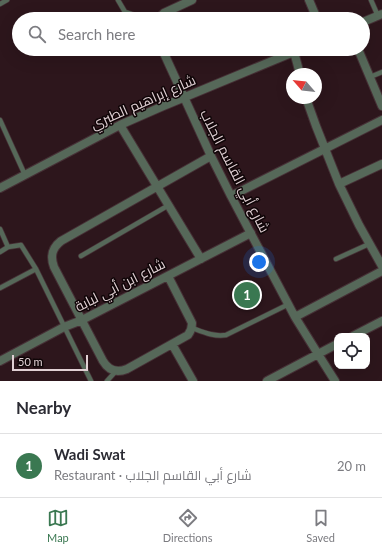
<!DOCTYPE html>
<html lang="en">
<head>
<meta charset="utf-8">
<style>
	:root { --surface:#fff; --page:#f7f7f7; --text:#2b2b33; --muted:#7c7c81; --line:#e1e1e2; --accent:#3a7851 }
	body { margin:0; font-family:Lato,Cairo,sans-serif; background:var(--page); color:var(--text) }
	.controls { position:absolute; right:12px; bottom:12px; display:grid; overflow:hidden; border-radius:8px; box-shadow:0 4px 16px #0002 }
	.controls button { width:36px; height:36px; display:grid; place-items:center; padding:0; border:0; border-bottom:1px solid var(--line); background:var(--surface); color:var(--text); font:20px sans-serif }
	.compass { position:absolute; left:286px; top:68px; width:36px; height:36px; border-radius:50%; background:var(--surface); box-shadow:0 4px 16px #0002; rotate:298deg }
	.scale { position:absolute; left:12px; bottom:10px; width:76px; box-sizing:border-box; padding-left:4px; border:2px solid #e1d0d4; border-top:0; font-size:11px; line-height:14px; white-space:nowrap; color:#e1d0d4; -webkit-text-stroke:3px #0f0507; paint-order:stroke }
	.you { position:absolute; left:259px; top:262px; width:14px; height:14px; margin:-10px; border:3px solid #fff; border-radius:50%; background:#1a73e8; box-shadow:0 0 0 6px #1a73e833 }
	.badge { display:grid; place-items:center; width:26px; height:26px; border-radius:50%; background:var(--accent); color:#fff; font-size:13px; font-weight:700 }
	.pin { position:absolute; translate:-50% -50%; border:2px solid #fff; box-shadow:0 1px 4px #0006 }
	.list { margin:0; padding:0; list-style:none }
	h2 { display:flex; justify-content:space-between; align-items:center; height:52px; margin:0; padding:0 16px; font-size:17px }
	h2 small { font-size:13px; font-weight:400; color:var(--muted) }
	.list li { display:grid; grid-template-columns:26px 1fr auto; gap:12px; align-items:center; box-sizing:border-box; height:64px; padding:0 16px; border-top:1px solid var(--line) }
	.list b { display:block; font-size:15px; white-space:nowrap }
	.list p { margin:0; font-size:13px; white-space:nowrap; color:var(--muted) }
	.list em { font-size:13px; font-style:normal; color:var(--muted) }
	.icon { flex:none; width:22px; height:22px; fill:none; stroke:currentColor; stroke-width:2; stroke-linecap:round; stroke-linejoin:round }
	.map { position:relative; flex:none; width:382px; height:381px; overflow:hidden }
	.search { position:absolute; background:var(--surface); box-shadow:0 4px 16px #0002; left:12px; right:12px; top:12px; height:44px; display:flex; align-items:center; gap:10px; box-sizing:border-box; padding:0 14px; border-radius:22px; color:var(--muted); font-size:15px }
	.sheet { height:116px; background:var(--surface) }
	nav { display:flex; justify-content:space-around; align-items:center; box-sizing:border-box; height:56px; border-top:1px solid var(--line); background:var(--surface); font-size:11px; color:var(--muted) }
	nav a { display:grid; justify-items:center; gap:2px }
	nav .on { color:var(--accent) }
	.map>svg:first-child { display:block }
	.lines { fill:none; stroke-linecap:round; stroke-linejoin:round }
	.service-casing { stroke:#463036; stroke-width:6 }
	.minor-casing { stroke:#463036; stroke-width:10 }
	.service { stroke:#566859; stroke-width:4.5 }
	.minor { stroke:#566859; stroke-width:8 }
	.labels { text-anchor:middle; stroke-width:3; stroke-linejoin:round; paint-order:stroke }
	.street-label { font-size:14px; fill:#e1d0d4; stroke:#0f0507 }
</style>
</head>
<body>
<div class="map">
<svg width="382" height="381" viewBox="0 0 382 381">
	<rect width="100%" height="100%" fill="#2d161c"/>
	<g class="lines">
		<defs>
			<path id="service" d="M118,0l7,12 22,7
				M371,0l7,16
				M0,4l7,-4
				M370,77l12,-5
				M0,120l25,55
				M0,229l8,18 13,-2 15,24 55,112
				M0,252l8,-5
				M81,256l88,-51
				M336,259l33,-15
				M0,288l36,-19
				M192,328c11,4 22,9 34,7l63,-31
				M107,381l9,-10"/>
			<path id="minor" d="M309,0l8,19
				M158,19l6,-6 28,-13
				M363,22l19,-8
				M162,49l49,107 20,40 64,121 23,37 17,27
				M358,49l24,57
				M294,52l6,22
				M306,98l10,28 23,58 20,41 23,41
				M120,125l81,134
				M339,184l43,-20
				M0,188l120,-63 41,-18 140,-58
				M231,196l151,-76
				M168,276l24,47c0,5 -1,8 -4,12l-61,34c-10,4 -18,2 -24,-8l-49,-94c-4,-11 -2,-19 7,-26l150,-85
				M295,317l87,-46
				M353,336l29,-15
				M172,344l21,37
				M0,361l64,-34 18,-7 169,-87
				M267,381l70,-37"/>
		</defs>
		<use href="#service" class="service-casing"/>
		<use href="#minor" class="minor-casing"/>
		<use href="#service" class="service"/>
		<use href="#minor" class="minor"/>
	</g>
	<g class="labels">
		<g class="street-label">
			<text transform="translate(143 102) rotate(-24)" y="5">شارع إبراهيم الطبري</text>
			<text transform="translate(235 171) rotate(63)" y="5">شارع أبي القاسم الجلاب</text>
			<text transform="translate(120 285) rotate(-27)" y="5">شارع ابن أبي لبابة</text>
		</g>
	</g>
</svg>
<div class="controls">
<button><svg class="icon" aria-label="locate" viewBox="0 0 24 24"><circle cx="12" cy="12" r="6"/><path d="M12 2v4M12 18v4M2 12h4M18 12h4"/></svg></button>
</div>
<svg class="compass" viewBox="-18 -18 36 36"><path d="M0-13l5 13h-10z" fill="#e53935"/><path d="M0 13l5-13h-10z" fill="#7c7c81"/></svg>
<div class="scale">50 m</div>
<div class="you"></div>
<div class="pin badge" style="left:247px;top:295px">1</div>
<div class="search"><svg class="icon" aria-label="search" viewBox="0 0 24 24"><circle cx="10" cy="10" r="6"/><path d="M15 15l6 6"/></svg>Search here</div>
</div>
<section class="sheet">
<h2>Nearby<small></small></h2>
<ul class="list">
<li><span class="badge">1</span><div><b>Wadi Swat</b><p>Restaurant · شارع أبي القاسم الجلاب</p></div><em>20 m</em></li>
</ul>
</section>
<nav>
<a class="on"><svg class="icon" aria-label="map" viewBox="0 0 24 24"><path d="M3 6l6-2 6 2 6-2v14l-6 2-6-2-6 2zM9 4v14M15 6v14"/></svg>Map</a>
<a><svg class="icon" aria-label="directions" viewBox="0 0 24 24"><path d="M12 3l9 9-9 9-9-9zM9 14v-3h6M13 9l2 2-2 2"/></svg>Directions</a>
<a><svg class="icon" aria-label="saved" viewBox="0 0 24 24"><path d="M7 4h10v16l-5-4-5 4z"/></svg>Saved</a>
</nav>
</body>
</html>
